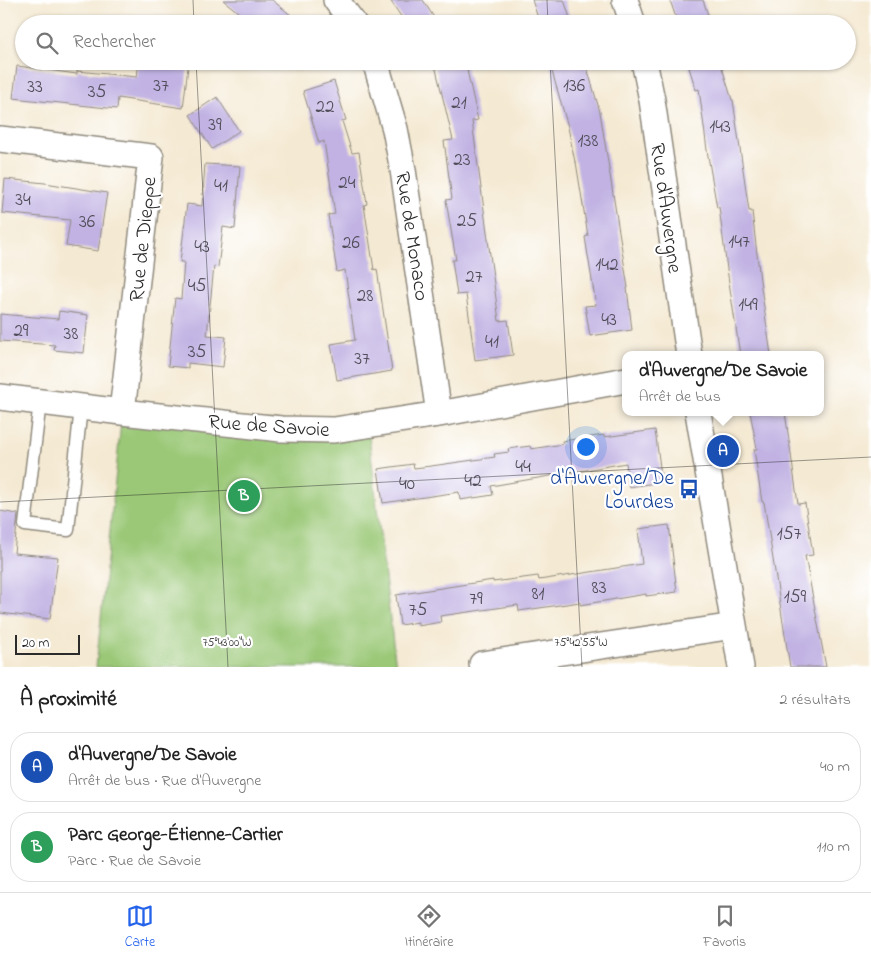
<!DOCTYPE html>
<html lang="fr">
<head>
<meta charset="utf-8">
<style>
	:root { --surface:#fff; --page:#f6f6f6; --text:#222; --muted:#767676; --line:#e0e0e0; --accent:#2563eb }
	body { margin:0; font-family:"Indie Flower",sans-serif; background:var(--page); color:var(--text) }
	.scale { position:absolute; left:15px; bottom:12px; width:65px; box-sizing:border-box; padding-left:5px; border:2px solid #2b2b2b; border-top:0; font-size:14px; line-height:18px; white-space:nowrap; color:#2b2b2b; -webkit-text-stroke:4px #fff; paint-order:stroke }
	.you { position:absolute; left:585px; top:446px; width:18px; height:18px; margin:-12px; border:4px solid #fff; border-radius:50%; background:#1a73e8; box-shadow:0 0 0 8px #1a73e833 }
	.badge { display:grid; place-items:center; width:32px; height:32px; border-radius:50%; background:var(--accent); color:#fff; font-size:16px; font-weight:700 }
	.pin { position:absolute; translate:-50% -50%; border:2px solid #fff; box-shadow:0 1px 5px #0006 }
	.popup { position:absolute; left:622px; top:351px; width:202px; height:65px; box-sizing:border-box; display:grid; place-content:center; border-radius:10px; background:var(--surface); filter:drop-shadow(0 1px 4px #0005); font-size:16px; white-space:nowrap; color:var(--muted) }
	.popup b { font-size:19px; color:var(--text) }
	.popup::after { content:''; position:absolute; left:50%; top:100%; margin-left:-10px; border:10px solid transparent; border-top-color:var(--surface) }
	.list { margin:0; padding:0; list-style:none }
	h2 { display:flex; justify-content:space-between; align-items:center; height:65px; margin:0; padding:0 20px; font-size:21px }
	h2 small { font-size:16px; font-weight:400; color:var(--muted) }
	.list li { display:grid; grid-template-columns:32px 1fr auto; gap:15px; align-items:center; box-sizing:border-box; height:70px; margin:0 10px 10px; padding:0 10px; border:1px solid var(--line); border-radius:20px }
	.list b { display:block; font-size:19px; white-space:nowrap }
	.list p { margin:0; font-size:16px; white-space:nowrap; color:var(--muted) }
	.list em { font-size:16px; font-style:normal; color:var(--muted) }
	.icon { flex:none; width:28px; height:28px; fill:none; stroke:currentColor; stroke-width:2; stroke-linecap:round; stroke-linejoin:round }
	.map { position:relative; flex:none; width:871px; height:667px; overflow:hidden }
	.search { position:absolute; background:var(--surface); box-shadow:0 1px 4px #0004; left:15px; right:15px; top:15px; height:55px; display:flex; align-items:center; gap:12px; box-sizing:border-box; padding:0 18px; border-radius:28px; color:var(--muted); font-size:19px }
	.sheet { height:225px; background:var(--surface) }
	nav { display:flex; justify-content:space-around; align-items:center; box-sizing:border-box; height:70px; border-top:1px solid var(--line); background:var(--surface); font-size:14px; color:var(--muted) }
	nav a { display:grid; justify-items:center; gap:2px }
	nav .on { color:var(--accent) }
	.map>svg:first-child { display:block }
	.green { fill:#9ac876; stroke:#627a50 }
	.building { fill:#c1b2e3 }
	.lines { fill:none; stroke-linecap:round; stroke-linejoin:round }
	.lane-casing { stroke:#908a7e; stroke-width:15 }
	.street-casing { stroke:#908a7e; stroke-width:28 }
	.lane { stroke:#fff; stroke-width:12 }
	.street { stroke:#fff; stroke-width:25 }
	.ticks { fill:none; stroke:#2b2b2b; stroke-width:1; stroke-opacity:0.45 }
	.labels { text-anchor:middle; stroke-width:4.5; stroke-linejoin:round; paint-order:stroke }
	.number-label { font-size:19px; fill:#504d59 }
	.street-label { font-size:21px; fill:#2b2b2b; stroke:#fff }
	.transit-label { font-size:21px; fill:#164399; stroke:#fff; text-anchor:end }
	.ticks-label { font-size:12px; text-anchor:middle; fill:#2b2b2b; stroke:#fff; stroke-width:4.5; stroke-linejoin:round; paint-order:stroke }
</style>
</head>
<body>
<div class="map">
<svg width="871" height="667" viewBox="0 0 871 667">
	<rect width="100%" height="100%" fill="#fff"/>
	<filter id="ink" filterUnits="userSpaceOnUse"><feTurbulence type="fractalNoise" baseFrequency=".02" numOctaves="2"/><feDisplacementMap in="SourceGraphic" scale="10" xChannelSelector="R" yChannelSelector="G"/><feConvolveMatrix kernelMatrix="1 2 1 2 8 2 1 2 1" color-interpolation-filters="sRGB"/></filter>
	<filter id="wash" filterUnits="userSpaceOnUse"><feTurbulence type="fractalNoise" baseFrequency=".0096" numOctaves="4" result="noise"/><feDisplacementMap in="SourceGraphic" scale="20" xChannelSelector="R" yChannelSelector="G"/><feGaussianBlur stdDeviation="1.12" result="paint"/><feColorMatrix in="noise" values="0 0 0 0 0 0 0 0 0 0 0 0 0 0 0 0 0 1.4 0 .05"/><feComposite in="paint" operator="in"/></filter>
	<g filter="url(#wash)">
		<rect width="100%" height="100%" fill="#f4e9d2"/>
		<path class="green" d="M122,412l246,14 15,135 13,106h-300z"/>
		<g id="blocks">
			<path class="building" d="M223,0h49l30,24h-49z
				M390,0h33l15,24h-32z
				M532,0h32l8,24h-32z
				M670,0h33l8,24h-33z
				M139,61l49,6 -5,41 -65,-10 -1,11 -104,-11 4,-32 60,8v-3l60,6z
				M434,61h31l13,59 -6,1 27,200 9,-1 5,35 -38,5 -9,-66 -9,1 -5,-35h4l-10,-60 6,-1 -8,-58 9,-1z
				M549,61h36l15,51 28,176h-1l5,42 -42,6 -5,-30 11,-1 -11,-68 3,-1 -12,-74h-1l-7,-35z
				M687,61h33l12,39h1l16,111h3l8,69 11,75h-31l-13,-86 -8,-62 -2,1 -10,-58 -8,-61 -3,1z
				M334,81l12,39 -4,1 10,32 7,-1 8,52 -3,1 10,65 3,-1 15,102 -55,9 -6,-36 24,-4 -10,-70 -8,2 -9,-57 7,-1 -11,-73 -5,2 -16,-52z
				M217,97l22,34 -27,18 -22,-34z
				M205,164l35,2 -5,63 -12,-2 -5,40 -4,-1 -7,69 19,2 -3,30 -35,-4v5l-20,-2 7,-68 6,1 3,-37h-4l7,-58 15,2z
				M5,179l40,4 62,10 -9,58 -32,-5 4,-26 -68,-7z
				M59,311l29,4 -4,38 -30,-3 1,-5 -55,-4v-27l58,5z
				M750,412h35l13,92 7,-1 8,52 -8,1 21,111h-36l-26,-165h-2l-8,-53h3z
				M655,430l7,52 -33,5 -3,-24 -135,23 2,9 -33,5 -1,-8 -76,11 -5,-34 35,-5 1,4 17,-2 64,-9 -1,-3 15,-2 -1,-3 22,-3 1,3 32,-5 -1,-3 42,-6v2z
				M0,511l18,3 -4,39 44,4 -8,62 -50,-6z
				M669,525l8,67 -31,4v-2l-66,11v-3l-61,9 -1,-6 -78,11 1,6 -23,4v-4l-18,3 -4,-30 97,-15v2l45,-6 1,4 103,-16 -4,-35z"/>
		</g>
	</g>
	<g filter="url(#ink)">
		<use href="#blocks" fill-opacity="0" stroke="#908a7e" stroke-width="1"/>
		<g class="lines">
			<defs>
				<path id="lane" d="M40,402l-15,123 43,5 13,-123"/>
				<path id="street" d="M336,0l18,24
					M625,0l8,24
					M375,61l20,68 8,41 36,244
					M644,61l8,39 37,255
					M0,139l151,18 -29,255
					M0,397l122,15 159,17 53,1 105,-16 187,-34
					M698,412l43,255
					M483,667l-1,-3 252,-38"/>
			</defs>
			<use href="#lane" class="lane-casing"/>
			<use href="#street" class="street-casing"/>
			<use href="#lane" class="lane"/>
			<use href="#street" class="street"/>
		</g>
	</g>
	<path class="ticks" d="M193,0l1,24M547,0l1,24M196,61l32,606M550,61l32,606M0,502l871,-45"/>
	<defs>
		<symbol id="bus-bare" viewBox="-9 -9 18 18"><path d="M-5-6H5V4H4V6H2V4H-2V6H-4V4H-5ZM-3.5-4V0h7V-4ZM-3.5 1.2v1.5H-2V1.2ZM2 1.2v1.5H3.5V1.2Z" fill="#1a4fb4" stroke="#fff" stroke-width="2.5" paint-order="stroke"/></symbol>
	</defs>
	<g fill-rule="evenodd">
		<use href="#bus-bare" x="675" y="475" width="28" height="28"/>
	</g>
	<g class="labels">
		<g class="number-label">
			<text x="161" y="91">37</text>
			<text x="574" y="91">136</text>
			<text x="35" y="92">33</text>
			<text x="97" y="97">35</text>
			<text x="459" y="108">21</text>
			<text x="325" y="112">22</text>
			<text x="215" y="130">39</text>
			<text x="720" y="132">143</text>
			<text x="588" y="146">138</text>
			<text x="462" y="165">23</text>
			<text x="347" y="188">24</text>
			<text x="221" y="191">41</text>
			<text x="23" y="205">34</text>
			<text x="467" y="226">25</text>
			<text x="87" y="227">36</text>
			<text x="739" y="247">147</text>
			<text x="351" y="248">26</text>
			<text x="202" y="252">43</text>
			<text x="607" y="270">142</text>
			<text x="474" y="282">27</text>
			<text x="197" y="291">45</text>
			<text x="365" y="301">28</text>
			<text x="748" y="310">149</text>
			<text x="609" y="325">43</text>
			<text x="21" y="336">29</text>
			<text x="71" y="339">38</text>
			<text x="492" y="347">41</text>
			<text x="197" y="357">35</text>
			<text x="362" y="364">37</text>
			<text x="523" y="472">44</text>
			<text x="473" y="486">42</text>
			<text x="407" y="489">40</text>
			<text x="789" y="539">157</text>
			<text x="599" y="593">83</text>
			<text x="538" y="599">81</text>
			<text x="795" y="602">159</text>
			<text x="476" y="604">79</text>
			<text x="418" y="615">75</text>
		</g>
		<g class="street-label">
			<text transform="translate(667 208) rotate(82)" y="7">Rue d'Auvergne</text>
			<text transform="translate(413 236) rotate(81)" y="7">Rue de Monaco</text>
			<text transform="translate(142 239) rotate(-84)" y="7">Rue de Dieppe</text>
			<text transform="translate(269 425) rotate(4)" y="7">Rue de Savoie</text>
		</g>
		<g class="transit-label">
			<text x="674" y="484">d'Auvergne/De<tspan x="674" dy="24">Lourdes</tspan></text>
		</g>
	</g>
	<g class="ticks-label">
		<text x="227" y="646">75°43'00"W</text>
		<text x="581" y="646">75°42'55"W</text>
	</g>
</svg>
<div class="scale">20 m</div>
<div class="you"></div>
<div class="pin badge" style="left:723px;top:451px;background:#1a4fb4">A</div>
<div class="popup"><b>d'Auvergne/De Savoie</b>Arrêt de bus</div>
<div class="pin badge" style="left:244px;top:496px;background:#2e9e5b">B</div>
<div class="search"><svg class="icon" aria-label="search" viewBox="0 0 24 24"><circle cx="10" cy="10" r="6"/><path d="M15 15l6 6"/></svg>Rechercher</div>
</div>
<section class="sheet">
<h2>À proximité<small>2 résultats</small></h2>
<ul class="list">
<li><span class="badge" style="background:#1a4fb4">A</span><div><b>d'Auvergne/De Savoie</b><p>Arrêt de bus · Rue d'Auvergne</p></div><em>40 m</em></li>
<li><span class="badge" style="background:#2e9e5b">B</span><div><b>Parc George-Étienne-Cartier</b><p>Parc · Rue de Savoie</p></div><em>110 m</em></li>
</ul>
</section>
<nav>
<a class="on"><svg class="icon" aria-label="map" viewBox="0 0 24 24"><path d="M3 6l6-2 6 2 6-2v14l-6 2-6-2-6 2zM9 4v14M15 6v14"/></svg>Carte</a>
<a><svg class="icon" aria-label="directions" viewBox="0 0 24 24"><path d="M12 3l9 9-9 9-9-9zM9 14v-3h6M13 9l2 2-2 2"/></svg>Itinéraire</a>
<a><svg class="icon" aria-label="saved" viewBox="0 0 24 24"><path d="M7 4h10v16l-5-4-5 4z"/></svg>Favoris</a>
</nav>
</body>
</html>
